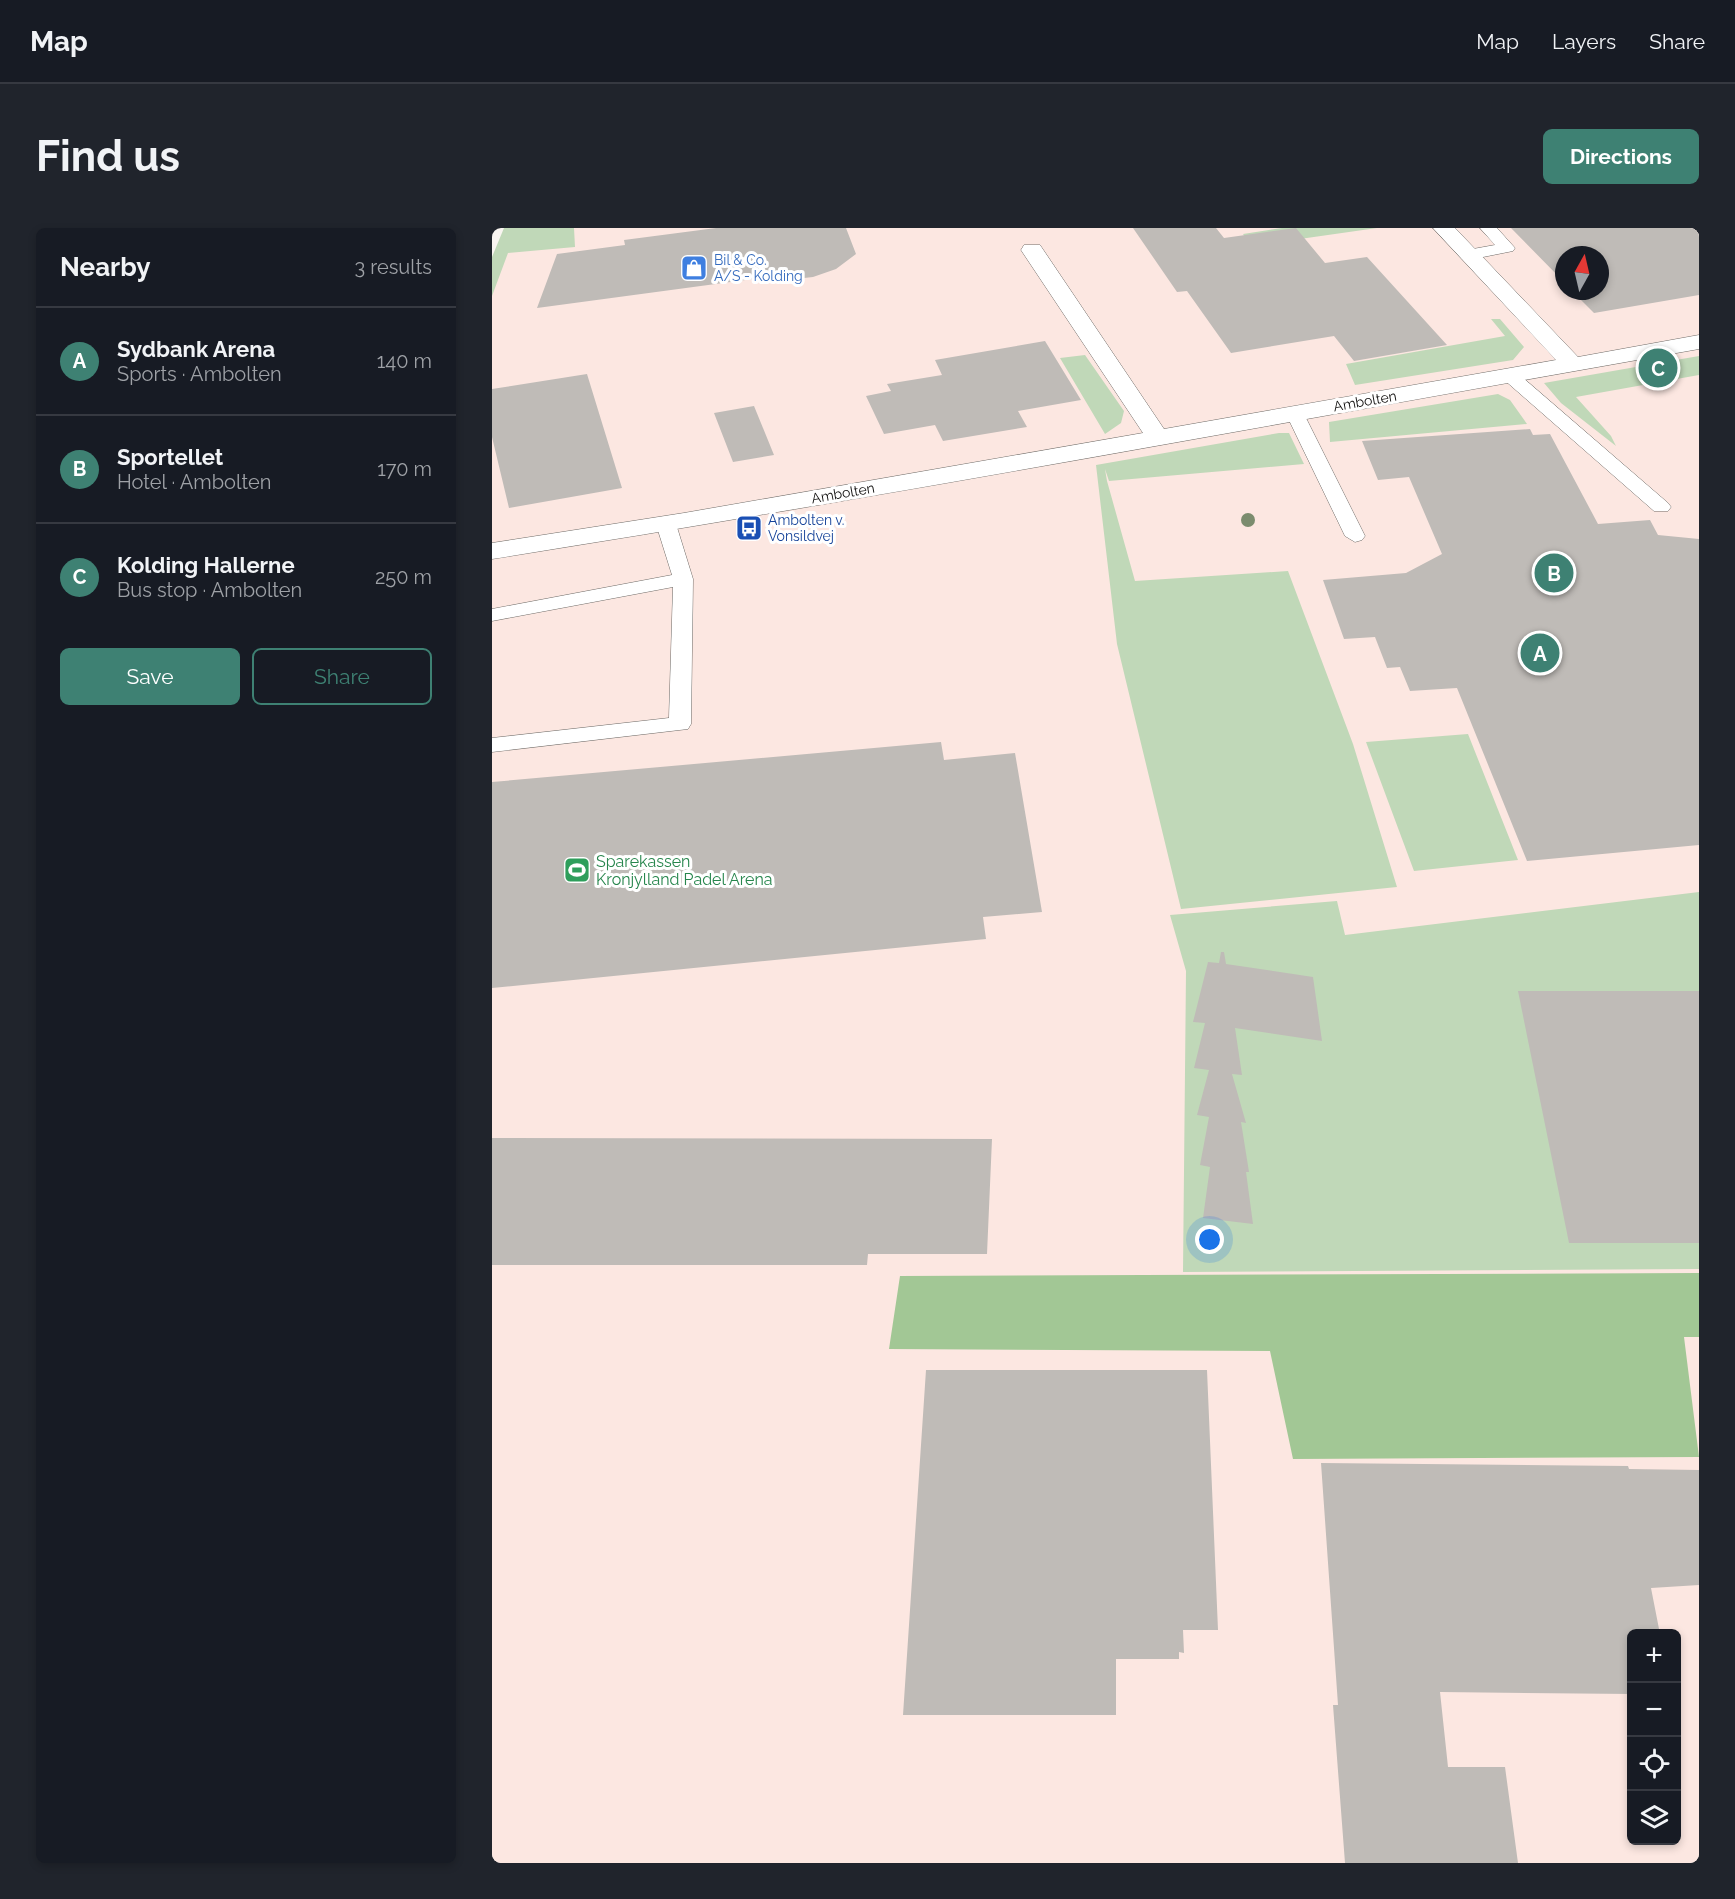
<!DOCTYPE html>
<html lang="en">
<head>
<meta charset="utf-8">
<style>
	:root { --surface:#171b24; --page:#20242c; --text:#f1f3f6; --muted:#9ea1a6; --line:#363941; --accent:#3e8173 }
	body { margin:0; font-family:Raleway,sans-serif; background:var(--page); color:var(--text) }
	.controls { position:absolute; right:18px; bottom:18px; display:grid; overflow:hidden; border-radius:9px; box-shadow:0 3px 9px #0003 }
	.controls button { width:54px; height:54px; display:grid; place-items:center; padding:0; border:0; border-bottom:2px solid var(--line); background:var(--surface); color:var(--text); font:30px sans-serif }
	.compass { position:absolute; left:1063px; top:18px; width:54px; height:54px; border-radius:50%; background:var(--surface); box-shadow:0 3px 9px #0003; rotate:8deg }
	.you { position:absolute; left:718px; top:1012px; width:21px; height:21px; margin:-15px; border:4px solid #fff; border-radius:50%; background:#1a73e8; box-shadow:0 0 0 9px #1a73e833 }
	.badge { display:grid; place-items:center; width:39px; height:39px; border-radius:50%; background:var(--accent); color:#fff; font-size:20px; font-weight:700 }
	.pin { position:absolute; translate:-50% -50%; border:3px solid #fff; box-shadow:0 2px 6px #0006 }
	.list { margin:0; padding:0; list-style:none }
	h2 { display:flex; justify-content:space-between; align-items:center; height:78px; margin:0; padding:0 24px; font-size:26px }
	h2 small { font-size:20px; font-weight:400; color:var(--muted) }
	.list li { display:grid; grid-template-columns:39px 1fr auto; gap:18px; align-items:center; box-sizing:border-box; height:108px; padding:0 24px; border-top:2px solid var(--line) }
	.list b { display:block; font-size:22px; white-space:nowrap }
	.list p { margin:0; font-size:20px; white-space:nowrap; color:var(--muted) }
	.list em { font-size:20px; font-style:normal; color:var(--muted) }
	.actions { display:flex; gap:12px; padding:18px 24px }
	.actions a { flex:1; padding:14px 0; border:2px solid var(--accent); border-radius:9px; text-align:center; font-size:21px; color:var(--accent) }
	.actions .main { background:var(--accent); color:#fff }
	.icon { flex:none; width:33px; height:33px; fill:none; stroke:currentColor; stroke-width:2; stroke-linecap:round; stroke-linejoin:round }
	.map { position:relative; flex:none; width:1207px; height:1635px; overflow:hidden; border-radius:9px }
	header { display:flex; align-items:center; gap:36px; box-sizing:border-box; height:84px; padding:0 30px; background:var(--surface); border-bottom:2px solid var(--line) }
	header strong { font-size:28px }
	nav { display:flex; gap:33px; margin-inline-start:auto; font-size:21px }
	.intro { display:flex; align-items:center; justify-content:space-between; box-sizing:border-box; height:144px; padding:0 36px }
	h1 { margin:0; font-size:42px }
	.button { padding:15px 27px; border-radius:9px; background:var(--accent); color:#fff; font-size:21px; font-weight:700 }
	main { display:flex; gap:36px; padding:0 36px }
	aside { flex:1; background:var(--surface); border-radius:9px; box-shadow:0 3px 9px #0003 }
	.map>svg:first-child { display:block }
	.industrial { fill:#fce7e1; fill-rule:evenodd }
	.green { fill:#c0d8b8 }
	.forest { fill:#a2c795 }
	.building { fill:#bfbbb7 }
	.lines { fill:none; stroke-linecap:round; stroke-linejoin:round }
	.service-casing { stroke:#6e6b67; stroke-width:1 }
	.minor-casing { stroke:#6e6b67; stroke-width:1 }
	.service { fill:#fff; fill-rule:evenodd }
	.minor { fill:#fff; fill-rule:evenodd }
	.tree { fill:#7b8c6e }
	.labels { text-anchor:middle; stroke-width:6; stroke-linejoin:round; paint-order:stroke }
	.far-shop-label { font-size:14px; fill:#366cbe; stroke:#fff; text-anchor:start }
	.far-street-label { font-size:14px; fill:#11100f; stroke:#fff }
	.far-transit-label { font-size:14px; fill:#164399; stroke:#fff; text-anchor:start }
	.leisure-label { font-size:16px; fill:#27864d; stroke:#fff; text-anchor:start }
</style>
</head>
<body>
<header>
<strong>Map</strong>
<nav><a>Map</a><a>Layers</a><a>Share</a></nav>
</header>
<div class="intro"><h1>Find us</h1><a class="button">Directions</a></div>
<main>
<aside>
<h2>Nearby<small>3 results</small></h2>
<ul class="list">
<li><span class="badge">A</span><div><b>Sydbank Arena</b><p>Sports · Ambolten</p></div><em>140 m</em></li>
<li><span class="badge">B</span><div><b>Sportellet</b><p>Hotel · Ambolten</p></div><em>170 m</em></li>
<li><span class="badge">C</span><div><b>Kolding Hallerne</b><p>Bus stop · Ambolten</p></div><em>250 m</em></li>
</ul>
<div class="actions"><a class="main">Save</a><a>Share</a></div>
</aside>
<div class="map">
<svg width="1207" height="1635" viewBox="0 0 1207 1635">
	<rect width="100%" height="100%" fill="#f9f5f1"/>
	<path class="industrial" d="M19,0h1188v1635h-1207v-1587zM1072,27h36v36h-36zM1140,1406h44v206h-44z"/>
	<path class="green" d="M12,0h70l1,19 -67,6 -16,43v-39z
		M790,0h95l-126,18 -8,-12z
		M999,91h9l24,28 -11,13 -158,25 -9,-21 159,-28z
		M593,127l39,56 -3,12 -16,11 -45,-76z
		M1207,128v19l-123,22 35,39 5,10 -55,-43 -17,-20z
		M1006,166l12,6 17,24 -197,18 -1,-20z
		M787,205h10l15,31 -195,17 -4,-12 2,12 28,100 153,-10 65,173 44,143 -216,22 -64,-265 -21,-179z
		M976,506l50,126 -104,11 -48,-129z
		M1207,664v377l-516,3 3,-301 -16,-56 167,-14 8,34z"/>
	<path class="forest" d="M1207,1045v64h-15l15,120 -406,2 -23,-108 -381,-2 11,-73z"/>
	<path class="building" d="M224,0h130l10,26 -20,15 -23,8 -18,2 -28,-2 -230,31 20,-54 68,-9 -1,-5z
		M641,0h83l8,10 72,-10 29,35 42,-6 80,88 -93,16 -20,-25 -103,17 -44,-62 -10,1z
		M1019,0h188v67l-105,18 -22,-22h28v-36h-36v27z
		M553,113l36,59 -63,11 9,16 -84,14 -8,-16 -51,9 -18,-38 25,-5 -4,-7 55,-9 -7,-15z
		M95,146l35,114 -113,20 -17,-71v-48z
		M262,178l20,49 -41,7 -19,-49z
		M1038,201l3,6 17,-1 48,90 52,-4 8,15 41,4v306l-172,16 -70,-173 -47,3 -10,-24 -13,1 -12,-31 -31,2 -21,-59 83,-7 36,-19 -33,-77 -31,3 -16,-39z
		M449,514l3,18 71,-7 27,159 -59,5 3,22 -494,49v-206z
		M729,724h3l2,12 87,13 9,64 -87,-13 7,47 -10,-1 14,49 -5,-1 8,50h-3l7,52 -50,-6 7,-51 -10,-2 9,-48 -12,-2 12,-45 -15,-2 11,-45 -12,-1 15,-60 11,1z
		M1026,763h181v252h-130z
		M0,910l500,1 -5,115h-119l-1,11h-375z
		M434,1142h281l11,260h-35l1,23 -5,-1v7h-63v56h-213z
		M829,1235l307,3 1,3 70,1v115l-48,3 9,46h-28v60l-192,-2 8,75h57l13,96h-173l-12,-158h5z"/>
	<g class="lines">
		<defs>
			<path id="service" d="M988,0h17l18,20 -2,3 -45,9 -6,-1 -2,-4 2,-4 33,-6z
				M1016,141l6,1 154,133 3,4 -3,4h-14l-152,-133 -3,-4z
				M803,181l9,5 61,122 -3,4 -7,2 -10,-6 -59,-122z
				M174,290l10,6 17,55 -2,145 -3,5 -196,23v-14l177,-20 4,-131 -181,34v-12l180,-34 -16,-51z"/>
			<path id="minor" d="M941,0h22l123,129 121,-22v14c-403,71 -803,146 -1207,210v-16l192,-30 459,-80 -122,-183 3,-5h16l124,184 392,-69z"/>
		</defs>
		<use href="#service" class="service-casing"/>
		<use href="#minor" class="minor-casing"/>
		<use href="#service" class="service"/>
		<use href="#minor" class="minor"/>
	</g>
	<circle class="tree" cx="756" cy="292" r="7"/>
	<defs>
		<symbol id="shop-square" viewBox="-11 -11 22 22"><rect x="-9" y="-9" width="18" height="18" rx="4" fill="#3f7fe0" stroke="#fff"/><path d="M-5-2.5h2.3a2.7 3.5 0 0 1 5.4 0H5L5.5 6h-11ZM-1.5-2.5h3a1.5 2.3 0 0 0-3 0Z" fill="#fff"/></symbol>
		<symbol id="bus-square" viewBox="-11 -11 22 22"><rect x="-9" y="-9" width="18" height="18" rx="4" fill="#1a4fb4" stroke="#fff"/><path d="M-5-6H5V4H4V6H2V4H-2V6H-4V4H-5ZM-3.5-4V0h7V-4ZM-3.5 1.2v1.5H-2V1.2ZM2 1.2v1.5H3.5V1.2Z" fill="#fff"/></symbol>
		<symbol id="stadium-square" viewBox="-11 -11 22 22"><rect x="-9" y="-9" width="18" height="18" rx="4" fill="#2e9e5b" stroke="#fff"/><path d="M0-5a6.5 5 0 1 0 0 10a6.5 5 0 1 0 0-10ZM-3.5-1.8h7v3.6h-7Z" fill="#fff"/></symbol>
	</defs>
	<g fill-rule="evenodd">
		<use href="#shop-square" x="187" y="25" width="30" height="30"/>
		<use href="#bus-square" x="242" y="285" width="30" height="30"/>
		<use href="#stadium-square" x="70" y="627" width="30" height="30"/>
	</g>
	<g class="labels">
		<g class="far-shop-label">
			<text x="222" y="37">Bil &amp; Co.<tspan x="222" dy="16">A/S - Kolding</tspan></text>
		</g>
		<g class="far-street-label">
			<text transform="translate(873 173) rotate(-10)" y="5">Ambolten</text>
			<text transform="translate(351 265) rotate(-10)" y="5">Ambolten</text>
		</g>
		<g class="far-transit-label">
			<text x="276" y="297">Ambolten v.<tspan x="276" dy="16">Vonsildvej</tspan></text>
		</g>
		<g class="leisure-label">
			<text x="104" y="639">Sparekassen<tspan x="104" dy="18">Kronjylland Padel Arena</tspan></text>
		</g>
	</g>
</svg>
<div class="controls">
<button>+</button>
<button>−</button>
<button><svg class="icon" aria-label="locate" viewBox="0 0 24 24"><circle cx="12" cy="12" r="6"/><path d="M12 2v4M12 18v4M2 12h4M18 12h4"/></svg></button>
<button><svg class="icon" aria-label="layers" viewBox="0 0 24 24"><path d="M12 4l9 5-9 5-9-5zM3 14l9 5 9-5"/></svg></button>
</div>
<svg class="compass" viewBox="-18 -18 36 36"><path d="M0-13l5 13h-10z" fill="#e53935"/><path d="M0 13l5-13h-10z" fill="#9ea1a6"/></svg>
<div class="you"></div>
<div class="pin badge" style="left:1048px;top:425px">A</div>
<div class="pin badge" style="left:1062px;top:345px">B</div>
<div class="pin badge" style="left:1166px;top:140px">C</div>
</div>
</main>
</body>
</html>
